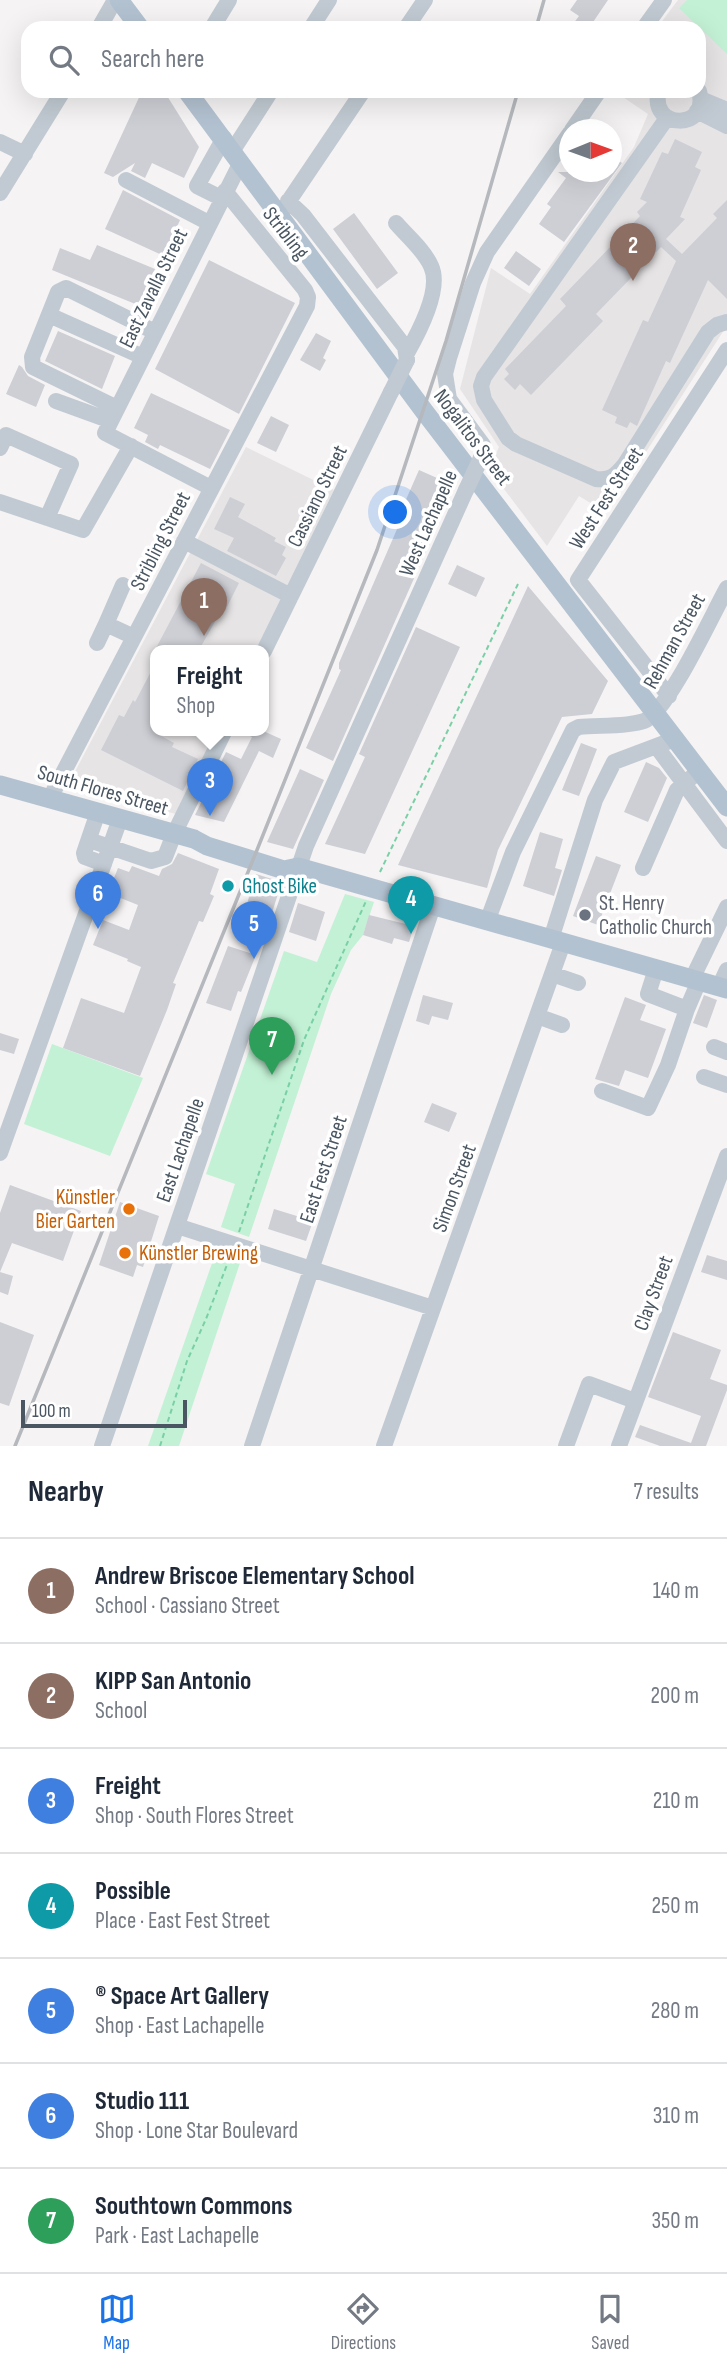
<!DOCTYPE html>
<html lang="en">
<head>
<meta charset="utf-8">
<style>
  body { margin:0; font-family:"Sofia Sans Condensed",sans-serif; background:#f2f2f3; color:#1f2937 }
  .compass { position:absolute; left:559px; top:119px; width:63px; height:63px; border-radius:50%; background:#fff; box-shadow:0 7px 28px #0002; rotate:89deg }
  .scale { position:absolute; left:21px; bottom:18px; width:166px; box-sizing:border-box; padding-left:7px; border:4px solid #4a5661; border-top:0; font-size:19px; line-height:24px; white-space:nowrap; color:#4a5661; -webkit-text-stroke:5px #fff; paint-order:stroke }
  .you { position:absolute; left:396px; top:513px; width:24px; height:24px; margin:-18px; border:5px solid #fff; border-radius:50%; background:#1a73e8; box-shadow:0 0 0 10px #1a73e833 }
  .badge { display:grid; place-items:center; width:46px; height:46px; border-radius:50%; background:#1a73e8; color:#fff; font-size:23px; font-weight:700 }
  .pin { position:absolute; translate:-50% -58px; filter:drop-shadow(0 2px 4px #0008) }
  .pin::after { content:''; position:absolute; top:37px; width:24px; height:21px; background:inherit; clip-path:polygon(0 0,100% 0,50% 100%) }
  .popup { position:absolute; left:150px; top:645px; width:119px; height:91px; box-sizing:border-box; display:grid; place-content:center; border-radius:14px; background:#fff; filter:drop-shadow(0 2px 5px #0005); font-size:23px; white-space:nowrap; color:#747a83 }
  .popup b { font-size:26px; color:#1f2937 }
  .popup::after { content:''; position:absolute; left:50%; top:100%; margin-left:-14px; border:14px solid transparent; border-top-color:#fff }
  .list { margin:0; padding:0; list-style:none }
  h2 { display:flex; justify-content:space-between; align-items:center; height:91px; margin:0; padding:0 28px; font-size:30px }
  h2 small { font-size:23px; font-weight:400; color:#747a83 }
  .list li { display:grid; grid-template-columns:46px 1fr auto; gap:21px; align-items:center; box-sizing:border-box; height:105px; padding:0 28px; border-top:2px solid #e0e1e3 }
  .list b { display:block; font-size:26px; white-space:nowrap }
  .list p { margin:0; font-size:23px; white-space:nowrap; color:#747a83 }
  .list em { font-size:23px; font-style:normal; color:#747a83 }
  .icon { flex:none; width:38px; height:38px; fill:none; stroke:currentColor; stroke-width:2; stroke-linecap:round; stroke-linejoin:round }
  .map { position:relative; flex:none; width:727px; height:1446px; overflow:hidden }
  .search { position:absolute; background:#fff; box-shadow:0 7px 28px #0002; left:21px; right:21px; top:21px; height:77px; display:flex; align-items:center; gap:18px; box-sizing:border-box; padding:0 24px; border-radius:21px; color:#747a83; font-size:26px }
  .sheet { height:826px; background:#fff }
  nav { display:flex; justify-content:space-around; align-items:center; box-sizing:border-box; height:98px; border-top:2px solid #e0e1e3; background:#fff; font-size:19px; color:#747a83 }
  nav a { display:grid; justify-items:center; gap:4px }
  nav .on { color:#1a73e8 }
  .map>svg:first-child { display:block }
  .education { fill:#e6e4e5 }
  .green { fill:#c3f1d5 }
  .building { fill:#cdcfd5 }
  .lines { fill:none; stroke-linecap:round; stroke-linejoin:round }
  .path { stroke:#7ad0a6; stroke-width:2; stroke-dasharray:5 3.5; stroke-linecap:butt }
  .minor { stroke:#c1cad2; stroke-width:16 }
  .major { stroke:#b3c2d1; stroke-width:19 }
  .rail { stroke:#b5b8bd; stroke-width:3.5 }
  .minor-bridge { stroke:#c1cad2; stroke-width:16 }
  .culture-dot { fill:#0f9aa8; stroke:#fff; stroke-width:2.5 }
  .worship-dot { fill:#6b7280; stroke:#fff; stroke-width:2.5 }
  .food-dot { fill:#e8710a; stroke:#fff; stroke-width:2.5 }
  .labels { text-anchor:middle; stroke-width:7; stroke-linejoin:round; paint-order:stroke }
  .street-label { font-size:21px; fill:#4a5661; stroke:#fff }
  .culture-label { font-size:21px; fill:#0d838f; stroke:#fff; text-anchor:start }
  .worship-label { font-size:21px; fill:#5b616d; stroke:#fff; text-anchor:start }
  .food-label { font-size:21px; fill:#c56008; stroke:#fff; text-anchor:end }
</style>
</head>
<body>
<div class="map">
<svg width="727" height="1446" viewBox="0 0 727 1446">
  <rect width="100%" height="100%" fill="#f5f3f3"/>
  <!-- education -->
  <path class="education" d="M678,0H727V331L724,330L607,513L579,496L547,546L489,469L499,447L460,389L491,268L530,294L634,147L648,114L614,91H699V28H657Z
    M246,447L334,490L256,650H156V730H217L176,814L70,787L69,783Z"/>
  <!-- green -->
  <path class="green" d="M687,0H727V54L679,8Z
    M345,894L374,902L363,935L351,950L331,994L249,1237L221,1227L235,1184L206,1174L284,951L317,962Z
    M52,1044L143,1078L110,1156L24,1124Z
    M217,1249L242,1257L179,1446H148Z"/>
  <!-- building -->
  <path class="building" d="M577,0H608L589,28H570L579,16L570,10Z
    M142,91H164L199,147L184,178L152,163L145,178L131,171L135,163L113,177L104,173Z
    M675,139L702,152L695,167L701,170L680,217L685,219L666,239L682,254L717,218L713,214L727,200V299L708,280L670,363L666,361L637,426L630,422L627,428L615,423L617,417L602,410L643,320L648,322L676,261L661,247L596,314L603,321L531,395L520,384L515,390L504,379L509,374L505,369L566,306L560,299L640,216L637,212L647,202L640,199L662,152L668,154Z
    M612,156L622,163L564,242L539,224L551,207L547,204L566,178L558,172H612Z
    M123,190L180,220L164,256L105,229Z
    M354,213L398,273L377,289L333,229Z
    M97,245L155,269L144,297L154,301L150,310L52,270L60,248L90,260Z
    M516,251L541,269L529,286L504,268Z
    M209,260L295,303L239,414L155,369Z
    M58,331L115,356L102,389L45,361Z
    M316,333L331,341L323,358L326,360L320,371L300,360Z
    M19,365L22,367L28,376L45,385L36,407L6,394Z
    M151,393L230,430L210,469L160,445L158,449L145,442L148,435L134,428Z
    M271,416L289,425L276,452L257,443Z
    M419,470L455,486L333,761L306,748L341,670L339,669V663L404,513L401,511Z
    M230,497L245,504L238,517L276,538L274,541L286,547L282,555L286,558L276,576L227,551L234,538L214,529Z
    M201,563L239,583L225,611L222,609L199,650H155Z
    M457,565L485,578L476,597L448,584Z
    M528,586L608,681L592,714L562,717L498,850L487,888L398,865Z
    M416,627L460,647L365,854L325,844L365,757L359,754Z
    M156,662V733L174,743L172,747L198,759L183,791L101,750L119,715L124,717L133,700L135,702Z
    M237,730H261L281,739L273,758L259,751L224,822L195,815L226,752L241,759L252,737Z
    M581,743L597,749L579,796L562,790Z
    M646,762L659,768L667,778L648,822L624,812Z
    M300,769L324,780L293,849L267,842Z
    M540,832L563,839L555,868L562,870L554,896L523,886Z
    M178,853L219,869L210,894L214,896L203,922L199,921L173,983L176,984L167,1010L140,1076L63,1048L81,998L124,1013L141,967L127,961L128,959L93,945L103,920L129,930L138,905L108,893L118,868L129,872L132,866L159,876L162,869L172,864Z
    M596,856L621,865L598,925L573,916Z
    M256,874L275,880L271,892L278,894L268,925L243,917Z
    M298,903L325,912L316,941L289,932Z
    M369,915L414,926L409,942L394,938L392,944L363,935Z
    M228,946L256,955L241,992L238,991L231,1011L206,1003Z
    M423,995L453,1003L448,1020L432,1016L429,1025L416,1021Z
    M704,995L717,1000L707,1028L693,1023Z
    M625,997L646,1005L640,1020L666,1029L648,1078L625,1070L619,1086L595,1079Z
    M0,1033L19,1039L14,1054L0,1050Z
    M432,1103L457,1113L449,1132L424,1122Z
    M10,1185L81,1211L63,1261L12,1243L0,1272V1213Z
    M120,1202L159,1216L143,1267L137,1265L133,1277L99,1265Z
    M274,1209L313,1221L306,1241L268,1229Z
    M707,1255L727,1261V1280L701,1272Z
    M0,1272L13,1276L8,1295L0,1292Z
    M0,1322L34,1335L9,1406L0,1403Z
    M673,1332L721,1350L710,1379L727,1385V1390L706,1446H660L635,1437L640,1425L691,1443L701,1416L648,1397Z"/>
  <g class="lines">
    <!-- path -->
    <path class="path" d="M380,872L518,584
      M239,1232L304,1040L366,901
      M160,1446L187,1361L206,1319L230,1257"/>
    <!-- minor -->
    <path class="minor" d="M99,28L115,0
      M212,28L229,0
      M311,28L329,0
      M406,28L425,0
      M644,28L664,0
      M659,91C648,130 711,131 699,91
      M701,99L727,110
      M697,111L727,126
      M667,118L484,377L481,386L484,400L508,438L516,444L596,479C611,481 616,475 625,464L708,332L717,325L727,322
      M572,130L599,91
      M0,142L25,154
      M233,150L271,91
      M126,180L209,223
      M0,193L63,91
      M221,198L197,186L224,138
      M288,201L303,215L405,347L407,360
      M284,208L363,91
      M396,223C407,236 424,250 431,266C442,289 419,332 407,353
      M49,315L143,357
      M56,401L111,421
      M117,408L33,367L32,357L58,292L66,288L155,332
      M0,448L6,435L71,464L47,518
      M481,458L483,445L449,399L445,374L449,358L473,283L487,252L570,133
      M211,488L105,433L241,162
      M0,502L83,530L131,446
      M184,541L291,596
      M123,585L106,624L134,637
      M97,643L106,624
      M264,651L391,392
      M669,696L578,580L727,350
      M656,746L727,841
      M50,798L307,306L308,297L305,290L225,191
      M98,812L84,853L85,857L104,864
      M89,840L151,861L165,857L174,834L225,730
      M643,868L677,790L692,777
      M487,922L513,852L573,730L579,727C598,725 627,727 644,721C667,713 713,613 727,588
      M551,939L595,800L614,762L675,739
      M656,969L648,994L687,1009L699,981
      M552,974L578,983
      M692,979L727,907
      M719,987L727,970
      M537,1016L562,1025
      M714,1047L727,1052
      M704,1077L727,1085
      M602,1091L648,1108L668,1065L687,1009
      M0,1153L120,819
      M177,1226L433,1308
      M102,1446L306,846L466,490
      M252,1446L433,906
      M384,1446L563,943
      M566,1446L589,1384L635,1401
      M619,1446L727,1156"/>
    <!-- major -->
    <path class="major" d="M119,0L140,28
      M187,91L424,411L727,807
      M0,785L194,839L207,846L284,870L298,867L305,869L727,989"/>
    <!-- rail -->
    <path class="rail" d="M536,28L544,0
      M15,1446L257,850L377,550L446,341L518,91"/>
    <!-- minor-bridge -->
    <path class="minor-bridge" d="M391,392L407,360
      M466,490L481,458"/>
  </g>
  <!-- markers -->
  <circle class="culture-dot" cx="228" cy="886" r="7"/>
  <circle class="worship-dot" cx="585" cy="915" r="7"/>
  <g class="food-dot">
    <circle cx="129" cy="1209" r="7"/>
    <circle cx="125" cy="1253" r="7"/>
  </g>
  <g class="labels">
    <!-- street labels -->
    <g class="street-label">
      <text transform="translate(286 233) rotate(52)" y="7">Stribling</text>
      <text transform="translate(153 288) rotate(-64)" y="7">East Zavalla Street</text>
      <text transform="translate(473 437) rotate(53)" y="7">Nogalitos Street</text>
      <text transform="translate(317 496) rotate(-64)" y="7">Cassiano Street</text>
      <text transform="translate(606 498) rotate(-57)" y="7">West Fest Street</text>
      <text transform="translate(428 523) rotate(-66)" y="7">West Lachapelle</text>
      <text transform="translate(160 541) rotate(-63)" y="7">Stribling Street</text>
      <text transform="translate(674 641) rotate(-61)" y="7">Rehman Street</text>
      <text transform="translate(103 790) rotate(16)" y="7">South Flores Street</text>
      <text transform="translate(180 1150) rotate(-71)" y="7">East Lachapelle</text>
      <text transform="translate(323 1169) rotate(-72)" y="7">East Fest Street</text>
      <text transform="translate(454 1188) rotate(-70)" y="7">Simon Street</text>
      <text transform="translate(653 1293) rotate(-70)" y="7">Clay Street</text>
    </g>
    <!-- culture labels -->
    <g class="culture-label">
      <text x="242" y="893">Ghost Bike</text>
    </g>
    <!-- worship labels -->
    <g class="worship-label">
      <text x="599" y="910">St. Henry<tspan x="599" dy="24">Catholic Church</tspan></text>
    </g>
    <!-- food labels -->
    <g class="food-label">
      <text x="115" y="1204">Künstler<tspan x="115" dy="24">Bier Garten</tspan></text>
      <text x="139" y="1260" text-anchor="start">Künstler Brewing</text>
    </g>
  </g>
</svg>
<svg class="compass" viewBox="-18 -18 36 36"><path d="M0-13l5 13h-10z" fill="#e53935"/><path d="M0 13l5-13h-10z" fill="#747a83"/></svg>
<div class="scale">100 m</div>
<div class="you"></div>
<div class="pin badge" style="left:204px;top:636px;background:#8d6e63">1</div>
<div class="pin badge" style="left:633px;top:281px;background:#8d6e63">2</div>
<div class="pin badge" style="left:210px;top:816px;background:#3f7fe0">3</div>
<div class="popup"><b>Freight</b>Shop</div>
<div class="pin badge" style="left:411px;top:934px;background:#0f9aa8">4</div>
<div class="pin badge" style="left:254px;top:959px;background:#3f7fe0">5</div>
<div class="pin badge" style="left:98px;top:929px;background:#3f7fe0">6</div>
<div class="pin badge" style="left:272px;top:1075px;background:#2e9e5b">7</div>
<div class="search"><svg class="icon" aria-label="search" viewBox="0 0 24 24"><circle cx="10" cy="10" r="6"/><path d="M15 15l6 6"/></svg>Search here</div>
</div>
<section class="sheet">
<h2>Nearby<small>7 results</small></h2>
<ul class="list">
<li><span class="badge" style="background:#8d6e63">1</span><div><b>Andrew Briscoe Elementary School</b><p>School · Cassiano Street</p></div><em>140 m</em></li>
<li><span class="badge" style="background:#8d6e63">2</span><div><b>KIPP San Antonio</b><p>School</p></div><em>200 m</em></li>
<li><span class="badge" style="background:#3f7fe0">3</span><div><b>Freight</b><p>Shop · South Flores Street</p></div><em>210 m</em></li>
<li><span class="badge" style="background:#0f9aa8">4</span><div><b>Possible</b><p>Place · East Fest Street</p></div><em>250 m</em></li>
<li><span class="badge" style="background:#3f7fe0">5</span><div><b>® Space Art Gallery</b><p>Shop · East Lachapelle</p></div><em>280 m</em></li>
<li><span class="badge" style="background:#3f7fe0">6</span><div><b>Studio 111</b><p>Shop · Lone Star Boulevard</p></div><em>310 m</em></li>
<li><span class="badge" style="background:#2e9e5b">7</span><div><b>Southtown Commons</b><p>Park · East Lachapelle</p></div><em>350 m</em></li>
</ul>
</section>
<nav>
<a class="on"><svg class="icon" aria-label="map" viewBox="0 0 24 24"><path d="M3 6l6-2 6 2 6-2v14l-6 2-6-2-6 2zM9 4v14M15 6v14"/></svg>Map</a>
<a><svg class="icon" aria-label="directions" viewBox="0 0 24 24"><path d="M12 3l9 9-9 9-9-9zM9 14v-3h6M13 9l2 2-2 2"/></svg>Directions</a>
<a><svg class="icon" aria-label="saved" viewBox="0 0 24 24"><path d="M7 4h10v16l-5-4-5 4z"/></svg>Saved</a>
</nav>
</body>
</html>
